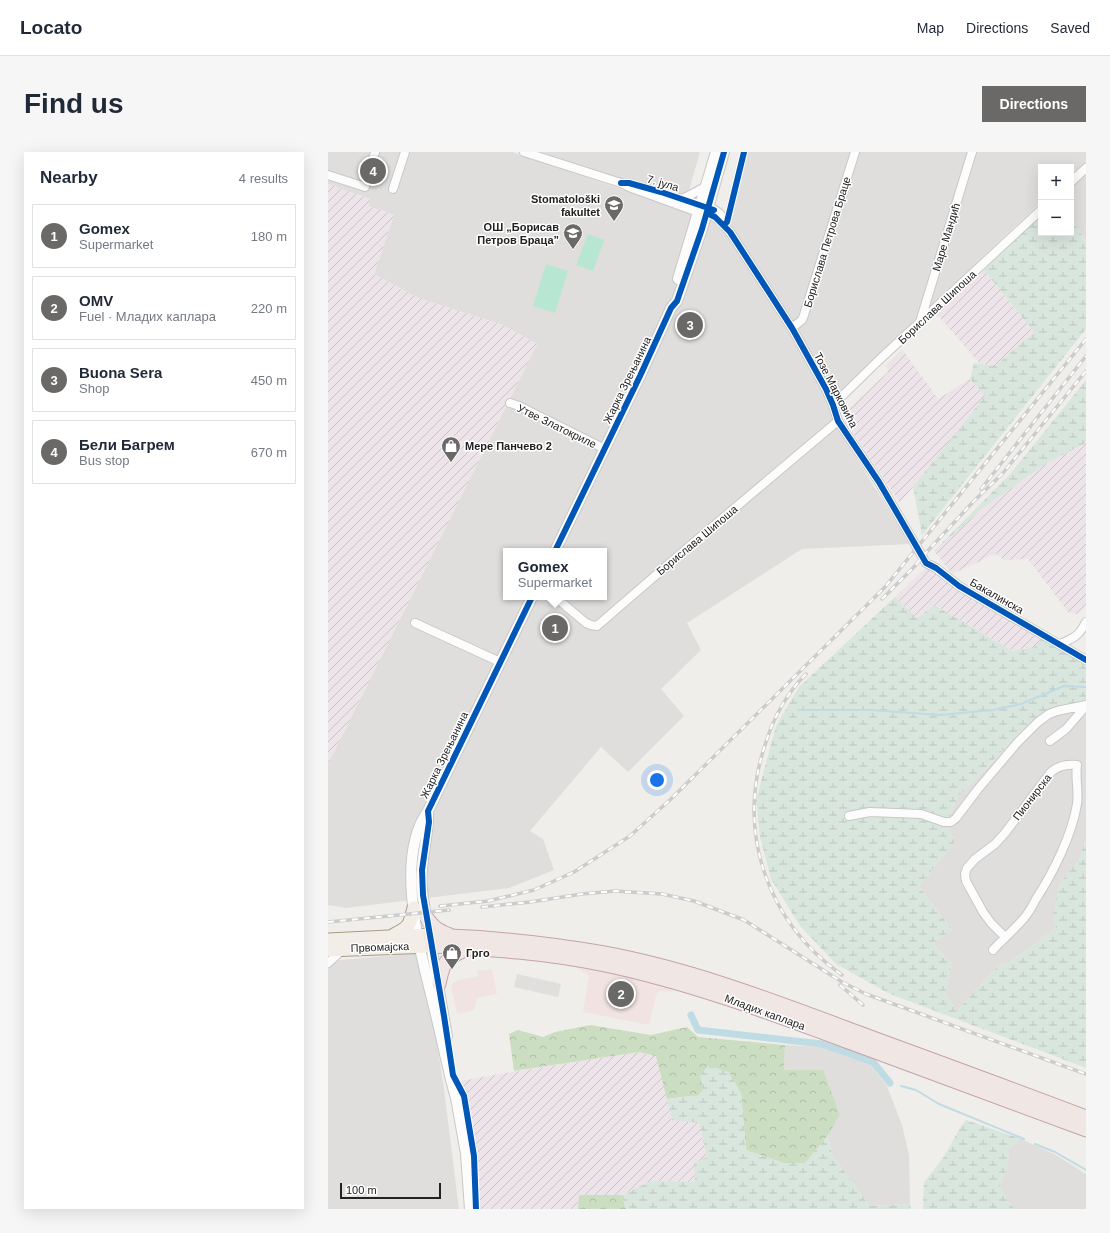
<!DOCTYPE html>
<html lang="en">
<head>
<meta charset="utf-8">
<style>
  body { margin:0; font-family:Arial,sans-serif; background:#f6f6f7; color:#1f2937 }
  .controls { position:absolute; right:12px; top:12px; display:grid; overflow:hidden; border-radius:0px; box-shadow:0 4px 16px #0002 }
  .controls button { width:36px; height:36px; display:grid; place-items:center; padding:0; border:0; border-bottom:1px solid #e0e1e3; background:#fff; color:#1f2937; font:20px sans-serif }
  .scale { position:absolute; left:12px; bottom:10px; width:101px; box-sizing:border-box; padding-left:4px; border:2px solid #222; border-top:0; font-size:11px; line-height:14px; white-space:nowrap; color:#222; -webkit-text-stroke:3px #fff; paint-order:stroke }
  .you { position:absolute; left:329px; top:628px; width:14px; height:14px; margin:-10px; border:3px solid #fff; border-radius:50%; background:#1a73e8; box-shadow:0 0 0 6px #1a73e833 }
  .badge { display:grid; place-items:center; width:26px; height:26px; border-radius:50%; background:#6a6968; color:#fff; font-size:13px; font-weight:700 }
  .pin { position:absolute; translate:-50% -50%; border:2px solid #fff; box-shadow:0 1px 4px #0006 }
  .popup { position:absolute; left:175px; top:396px; width:104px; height:52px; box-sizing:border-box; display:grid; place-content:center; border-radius:0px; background:#fff; filter:drop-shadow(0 1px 3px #0005); font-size:13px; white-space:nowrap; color:#747a83 }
  .popup b { font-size:15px; color:#1f2937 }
  .popup::after { content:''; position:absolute; left:50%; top:100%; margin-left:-8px; border:8px solid transparent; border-top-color:#fff }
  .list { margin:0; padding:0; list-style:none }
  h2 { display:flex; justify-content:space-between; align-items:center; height:52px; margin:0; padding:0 16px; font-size:17px }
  h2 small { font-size:13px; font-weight:400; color:#747a83 }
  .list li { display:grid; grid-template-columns:26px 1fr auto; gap:12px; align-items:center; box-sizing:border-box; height:64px; margin:0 8px 8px; padding:0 8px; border:1px solid #e0e1e3; border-radius:0px }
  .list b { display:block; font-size:15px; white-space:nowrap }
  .list p { margin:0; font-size:13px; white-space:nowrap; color:#747a83 }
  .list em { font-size:13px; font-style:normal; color:#747a83 }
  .map { position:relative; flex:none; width:758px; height:1057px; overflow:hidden; border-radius:0px }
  header { display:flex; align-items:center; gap:24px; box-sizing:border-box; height:56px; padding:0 20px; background:#fff; border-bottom:1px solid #e0e1e3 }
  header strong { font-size:19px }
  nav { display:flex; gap:22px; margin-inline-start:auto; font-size:14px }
  .intro { display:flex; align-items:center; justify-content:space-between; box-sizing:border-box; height:96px; padding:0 24px }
  h1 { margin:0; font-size:28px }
  .button { padding:10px 18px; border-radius:0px; background:#6a6968; color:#fff; font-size:14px; font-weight:700 }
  main { display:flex; gap:24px; padding:0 24px }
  aside { flex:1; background:#fff; border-radius:0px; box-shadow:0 4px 16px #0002 }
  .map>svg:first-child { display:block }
  .residential { fill:#dfdedc; fill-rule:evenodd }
  .commercial { fill:#f1e3e1 }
  .industrial { fill:url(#industrial-furrows) }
  .forest { fill:url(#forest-crowns) }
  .wetland { fill:url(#wetland-marsh) }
  .pitch { fill:#b7e6d2 }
  .parking { fill:#e0dfde }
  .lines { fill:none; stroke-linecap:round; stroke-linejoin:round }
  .stream { stroke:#bfdbe3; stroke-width:2 }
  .canal { stroke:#bfdbe3; stroke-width:7 }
  .minor-casing { stroke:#c9c8c7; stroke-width:10 }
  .tertiary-casing { stroke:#c9c8c7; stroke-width:12 }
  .primary-casing { stroke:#a79c86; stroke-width:15 }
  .trunk-casing { stroke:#c5a2ac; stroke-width:15 }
  .minor { stroke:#fdfcfc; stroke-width:8 }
  .tertiary { stroke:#fdfcfc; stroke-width:10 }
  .primary { stroke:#f3ede7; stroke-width:13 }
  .trunk { stroke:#f0e6e4; stroke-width:13 }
  .rail-casing { stroke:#ccc; stroke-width:3.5 }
  .rail { stroke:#fff; stroke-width:2; stroke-dasharray:6; stroke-linecap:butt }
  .cycleway-casing { stroke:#fff; stroke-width:8 }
  .cycleway { stroke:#0057b8; stroke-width:6 }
  .labels { text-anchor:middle; stroke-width:3; stroke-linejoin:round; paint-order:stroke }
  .street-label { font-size:11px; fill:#222; stroke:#fff }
  .poi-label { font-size:11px; font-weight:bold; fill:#222; stroke:#fff; text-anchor:end }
</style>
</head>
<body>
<header>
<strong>Locato</strong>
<nav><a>Map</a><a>Directions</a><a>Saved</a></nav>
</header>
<div class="intro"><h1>Find us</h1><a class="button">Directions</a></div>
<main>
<aside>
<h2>Nearby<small>4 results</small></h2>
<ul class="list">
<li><span class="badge">1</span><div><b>Gomex</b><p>Supermarket</p></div><em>180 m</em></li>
<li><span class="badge">2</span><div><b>OMV</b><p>Fuel · Младих каплара</p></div><em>220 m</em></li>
<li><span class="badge">3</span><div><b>Buona Sera</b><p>Shop</p></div><em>450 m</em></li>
<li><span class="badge">4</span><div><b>Бели Багрем</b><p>Bus stop</p></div><em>670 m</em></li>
</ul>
</aside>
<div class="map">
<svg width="758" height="1057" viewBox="0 0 758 1057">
  <defs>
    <pattern id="industrial-furrows" width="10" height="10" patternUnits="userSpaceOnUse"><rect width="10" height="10" fill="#ede4e9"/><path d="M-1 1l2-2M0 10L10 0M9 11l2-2" fill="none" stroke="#cbc3c8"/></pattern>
    <pattern id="forest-crowns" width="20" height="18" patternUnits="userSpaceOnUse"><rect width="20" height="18" fill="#cbdec1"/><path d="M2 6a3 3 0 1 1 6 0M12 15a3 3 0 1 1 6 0" fill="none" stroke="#aebea6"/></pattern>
    <pattern id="wetland-marsh" width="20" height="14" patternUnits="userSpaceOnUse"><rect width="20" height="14" fill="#d9e6de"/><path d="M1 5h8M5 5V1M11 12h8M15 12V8" fill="none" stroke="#bac5be"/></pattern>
  </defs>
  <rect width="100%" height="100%" fill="#f0eeeb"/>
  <!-- residential -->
  <path class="residential" d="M0,0H184L395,72L416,0H758V89L743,64V15H713V50L501,250L504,267L582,392L474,397L359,471L373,498L333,537L356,564L300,620L273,595L202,679L215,687L226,718L181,736L18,756L0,753V612L209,192L175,173L90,146L46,122L66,63L40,54L42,47L0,32ZM178,399H276V445H178Z
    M212,0H372L358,49Z
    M758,556V686L751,708L731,732L726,763L728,776L682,810L670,814L629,859L617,842L622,817L625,813L605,791L624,778L591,734L627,690L618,674L629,646L713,560Z
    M95,801L116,937L131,1057H0V809Z
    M457,893L494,895L542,912L559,934L574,973L581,1003L582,1052L542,1054L504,1003L500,983L512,963L456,918Z
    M691,986L728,1003L758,1022V1057H687L680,1050L672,1033L677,1022L682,997Z"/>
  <!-- commercial -->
  <path class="commercial" d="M246,814L280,819L329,830L347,840L331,839L328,844L321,873L255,860L261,824Z
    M164,817L169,842L149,846L146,858L129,862L123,835L125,831L130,828L150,824L149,819Z"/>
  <!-- industrial -->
  <path class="industrial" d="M0,32L42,47L40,54L66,63L46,122L90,146L175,173L209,192L0,612Z
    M656,118L706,180L667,214L652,212L608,161Z
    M574,197L610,247L645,225L658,244L572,351L515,266L517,260L560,220L558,214Z
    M758,291V453L749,462L740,460L700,407L676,408L668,402L624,422L606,399L655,356L719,311Z
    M600,414L615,427L714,485L707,495L685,499L606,453L589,466L567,445Z
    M311,900L329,904L344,968L371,970L379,1006L367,1030L323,1029L294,1043H251L250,1057H152L151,1016L132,929L171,922Z"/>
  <!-- forest -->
  <path class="forest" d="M262,873L323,883L359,875L370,885L457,893L456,918H495L512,963L500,983L478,1011H455L418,998L413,941L375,938L371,943L339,947L328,904L311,900L186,919L181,882L190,878L215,885L227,880Z
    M251,1043H294L298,1057H250Z"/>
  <!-- wetland -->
  <path class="wetland" d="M713,63V81H743V64L758,89V177L594,383L585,335L657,244L642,227L646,211L667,214L706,180L656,118Z
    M758,228V291L719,311L655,356L606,399L683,321Z
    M567,445L589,466L606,453L685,499L707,495L714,485L758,514V551L715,560L678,595L629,646L618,674L627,690L591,734L624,778L605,791L625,813L622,817L617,842L629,859L670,814L682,810L728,776L725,763L731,732L751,708L758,686V916L562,842L508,812L472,774L443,727L432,685L428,648L448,574L471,535Z
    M380,914L401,920L413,941L418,998L455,1011H477L500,983L504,1003L542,1054L582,1052L583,1057H298L294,1043L323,1029L367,1030L366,1011L379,1005L371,971L344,968L339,947L371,943L375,938L372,923Z
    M638,968L691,986L682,997L677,1023L672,1033L680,1050L687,1057H595L596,1030L615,1006L632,976Z"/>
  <!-- pitch -->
  <path class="pitch" d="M260,82L276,88L265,119L248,113Z
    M218,112L240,119L227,161L205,154Z"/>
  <!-- parking -->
  <path class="parking" d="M189,822L233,832L230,845L186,835Z"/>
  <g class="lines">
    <!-- stream -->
    <path class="stream" d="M470,558H542L612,563L665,558L693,552L736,534L758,535
      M573,934L588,938L611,952L696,987
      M707,992L727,1000L758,1018"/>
    <!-- canal -->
    <path class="canal" d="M363,863L370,878L494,892L545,910L562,931"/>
    <defs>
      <path id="minor" d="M196,0L293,31L301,35L370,60L384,63L392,69L402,80L464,176L498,237L505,253L510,269L551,330L598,411L608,416L631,434L758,508
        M0,23L37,35L47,0
        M743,30L758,16
        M317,36L381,55C389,59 396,62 396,73
        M65,37L77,0
        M354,47L364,42L377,35
        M592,170L644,0
        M464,176L474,168L476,163L527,0
        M182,251L191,254L277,297
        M505,253L551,208L713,58
        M227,445L258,471L263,473L269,474L357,398L510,269
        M87,471L172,510
        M732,492C746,486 751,484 758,470
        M722,589L738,577L758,554
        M521,664L542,660L593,662L616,670H623L628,666L650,637L689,591L710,570L721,562L729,559L758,553
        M665,798C675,787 687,777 697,765C701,760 705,753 708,747C725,721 744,683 749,652C751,639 747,626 749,613C739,612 731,613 723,620L677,681L667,692L647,707L639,716L637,722L638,729L655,760L663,771L677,785
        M0,811L14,798"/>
      <path id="tertiary" d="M350,127L388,0
        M227,399L312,224L343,156L349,149L374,77L396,0
        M99,770C96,753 92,735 94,718C95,698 101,679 100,659
        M102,788L119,884
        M127,940L138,1002L142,1057
        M128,946C120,919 115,891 108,863C95,808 64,709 100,659L204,445"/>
      <path id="primary" d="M66,783C83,774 81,774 86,756
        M0,788L101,783
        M0,798L103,794"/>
      <path id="trunk" d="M97,763C104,774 109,778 122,783
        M101,783C158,785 220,791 276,801C363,817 446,849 529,880C605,908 682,936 758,965
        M103,794C161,797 220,801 277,813C362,831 442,861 523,891C601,920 680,949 758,978
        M111,832C116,808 117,806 140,797"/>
    </defs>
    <!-- minor casing -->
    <use href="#minor" class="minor-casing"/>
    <!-- tertiary casing -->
    <use href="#tertiary" class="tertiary-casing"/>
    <!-- primary casing -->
    <use href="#primary" class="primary-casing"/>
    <!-- trunk casing -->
    <use href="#trunk" class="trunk-casing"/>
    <!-- minor -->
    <use href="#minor" class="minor"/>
    <!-- tertiary -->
    <use href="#tertiary" class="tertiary"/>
    <!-- primary -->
    <use href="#primary" class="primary"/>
    <!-- trunk -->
    <use href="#trunk" class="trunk"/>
    <defs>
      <path id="rail" d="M653,337L758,204
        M554,447L587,414L594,405L646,349L675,321L758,219
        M478,522C458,542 445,567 437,593C408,680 439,770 514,823
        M112,754L160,749L206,738L246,720L302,684L344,646L557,435L758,187
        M154,755L202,750L254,742L287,739L334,742L366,749L416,768L514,830L538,842L758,922
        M0,770L121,758
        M512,833L535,853"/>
    </defs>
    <!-- rail casing -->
    <use href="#rail" class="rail-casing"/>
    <!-- rail -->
    <use href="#rail" class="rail"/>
    <defs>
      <path id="cycleway" d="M293,31H301L333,40L386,58
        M379,61L387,65L402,80L464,176L498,237L505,253L510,269L551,330L598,411L608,416L631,434L758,508
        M396,73L399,70L416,0
        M227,399L312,224L343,156L349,149L374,77L396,0
        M148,1057L146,1004L136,944L125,923L116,864L95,743L94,718L101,670L100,659L204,445"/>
    </defs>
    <!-- cycleway casing -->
    <use href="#cycleway" class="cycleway-casing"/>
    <!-- cycleway -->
    <use href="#cycleway" class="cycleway"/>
  </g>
  <!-- icons -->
  <defs>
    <symbol id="university-pin" viewBox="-11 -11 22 30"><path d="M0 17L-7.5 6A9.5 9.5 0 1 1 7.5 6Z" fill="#6a6968" stroke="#fff"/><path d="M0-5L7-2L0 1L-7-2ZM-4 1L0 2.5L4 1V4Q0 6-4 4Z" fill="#fff"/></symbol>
    <symbol id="school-pin" viewBox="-11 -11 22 30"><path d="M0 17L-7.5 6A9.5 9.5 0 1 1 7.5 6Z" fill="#6a6968" stroke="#fff"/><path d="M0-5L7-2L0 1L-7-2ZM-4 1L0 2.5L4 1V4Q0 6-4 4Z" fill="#fff"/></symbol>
    <symbol id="shop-pin" viewBox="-11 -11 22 30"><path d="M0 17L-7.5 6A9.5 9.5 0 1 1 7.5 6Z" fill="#6a6968" stroke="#fff"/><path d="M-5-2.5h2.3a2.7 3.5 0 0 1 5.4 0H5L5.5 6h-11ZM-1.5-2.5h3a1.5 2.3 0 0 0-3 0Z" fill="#fff"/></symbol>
  </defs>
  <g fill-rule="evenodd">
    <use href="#university-pin" x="275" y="42" width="22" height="30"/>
    <use href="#school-pin" x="234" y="70" width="22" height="30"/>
    <use href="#shop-pin" x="112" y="283" width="22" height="30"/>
    <use href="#shop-pin" x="113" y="790" width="22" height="30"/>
  </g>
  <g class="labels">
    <!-- street labels -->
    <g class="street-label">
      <text transform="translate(335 31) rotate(16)" y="4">7. јула</text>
      <text transform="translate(618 85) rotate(-73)" y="4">Маре Мандић</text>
      <text transform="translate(499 90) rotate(-73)" y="4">Борислава Петрова Браце</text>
      <text transform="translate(609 155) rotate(-43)" y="4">Борислава Шипоша</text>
      <text transform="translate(299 228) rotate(-64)" y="4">Жарка Зрењанина</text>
      <text transform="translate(508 238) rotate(63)" y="4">Тозе Марковића</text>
      <text transform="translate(229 274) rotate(26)" y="4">Утве Златокриле</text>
      <text transform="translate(369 388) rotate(-40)" y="4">Борислава Шипоша</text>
      <text transform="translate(669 444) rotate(30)" y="4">Бакалинска</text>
      <text transform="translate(116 603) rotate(-64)" y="4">Жарка Зрењанина</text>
      <text transform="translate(704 645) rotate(-52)" y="4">Пионирска</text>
      <text transform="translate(52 795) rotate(-2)" y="4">Првомајска</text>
      <text transform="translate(437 860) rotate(20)" y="4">Младих каплара</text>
    </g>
    <!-- poi labels -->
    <g class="poi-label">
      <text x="272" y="51">Stomatološki<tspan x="272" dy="13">fakultet</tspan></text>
      <text x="231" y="79">ОШ „Борисав<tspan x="231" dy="13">Петров Браца”</tspan></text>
      <text x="137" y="298" text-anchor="start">Мере Панчево 2</text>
      <text x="138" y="805" text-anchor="start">Грго</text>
    </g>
  </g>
</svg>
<div class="controls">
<button>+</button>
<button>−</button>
</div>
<div class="scale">100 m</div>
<div class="you"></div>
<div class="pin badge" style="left:227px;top:476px">1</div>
<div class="popup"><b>Gomex</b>Supermarket</div>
<div class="pin badge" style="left:293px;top:842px">2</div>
<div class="pin badge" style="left:362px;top:173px">3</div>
<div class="pin badge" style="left:45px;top:19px">4</div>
</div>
</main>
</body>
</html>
